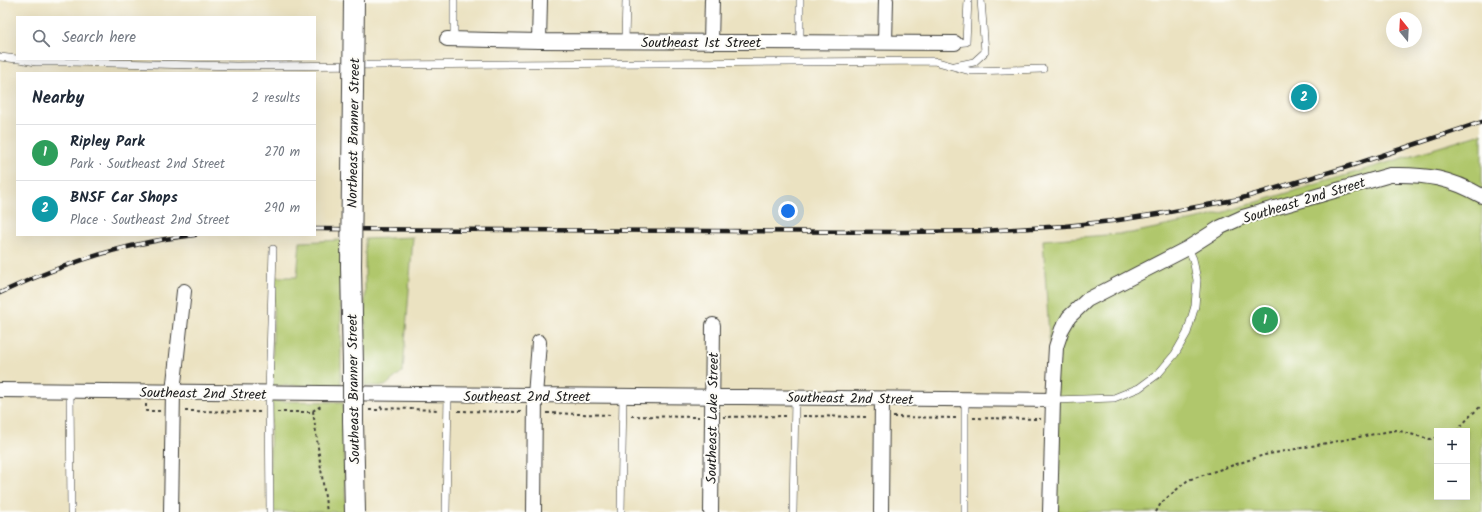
<!DOCTYPE html>
<html lang="en">
<head>
<meta charset="utf-8">
<style>
  body { margin:0; font-family:Kalam,sans-serif; background:#f2f2f3; color:#1f2937 }
  .controls { position:absolute; right:12px; bottom:12px; display:grid; overflow:hidden; border-radius:0px; box-shadow:0 4px 16px #0002 }
  .controls button { width:36px; height:36px; display:grid; place-items:center; padding:0; border:0; border-bottom:1px solid #e0e1e3; background:#fff; color:#1f2937; font:20px sans-serif }
  .compass { position:absolute; left:1386px; top:12px; width:36px; height:36px; border-radius:50%; background:#fff; box-shadow:0 4px 16px #0002; rotate:342deg }
  .you { position:absolute; left:788px; top:211px; width:14px; height:14px; margin:-10px; border:3px solid #fff; border-radius:50%; background:#1a73e8; box-shadow:0 0 0 6px #1a73e833 }
  .badge { display:grid; place-items:center; width:26px; height:26px; border-radius:50%; background:#d1495b; color:#fff; font-size:13px; font-weight:700 }
  .pin { position:absolute; translate:-50% -50%; border:2px solid #fff; box-shadow:0 1px 4px #0006 }
  .list { margin:0; padding:0; list-style:none }
  h2 { display:flex; justify-content:space-between; align-items:center; height:52px; margin:0; padding:0 16px; font-size:17px }
  h2 small { font-size:13px; font-weight:400; color:#747a83 }
  .list li { display:grid; grid-template-columns:26px 1fr auto; gap:12px; align-items:center; box-sizing:border-box; height:56px; padding:0 16px; border-top:1px solid #e0e1e3 }
  .list b { display:block; font-size:15px; white-space:nowrap }
  .list p { margin:0; font-size:13px; white-space:nowrap; color:#747a83 }
  .list em { font-size:13px; font-style:normal; color:#747a83 }
  .icon { flex:none; width:22px; height:22px; fill:none; stroke:currentColor; stroke-width:2; stroke-linecap:round; stroke-linejoin:round }
  .map { position:relative; flex:none; width:1482px; height:512px; overflow:hidden }
  .search { position:absolute; background:#fff; box-shadow:0 4px 16px #0002; left:16px; top:16px; width:300px; height:44px; display:flex; align-items:center; gap:10px; box-sizing:border-box; padding:0 14px; border-radius:0px; color:#747a83; font-size:15px }
  .panel { position:absolute; background:#fff; box-shadow:0 4px 16px #0002; left:16px; top:72px; width:300px; height:164px; border-radius:0px }
  .map>svg:first-child { display:block }
  .green { fill:#b0c76c; stroke:#667244; fill-rule:evenodd }
  .lines { fill:none; stroke-linecap:round; stroke-linejoin:round }
  .lane-casing { stroke:#3b3a35; stroke-width:8 }
  .street-casing { stroke:#3b3a35; stroke-width:16 }
  .secondary-casing { stroke:#3b3a35; stroke-width:22 }
  .path { stroke:#3b3a35; stroke-width:2; stroke-dasharray:3 3; stroke-linecap:butt }
  .lane { stroke:#fff; stroke-width:7 }
  .street { stroke:#fff; stroke-width:14 }
  .secondary { stroke:#fff; stroke-width:20 }
  .rail-casing { stroke:#1c1c1c; stroke-width:4.5 }
  .rail { stroke:#fdfcf7; stroke-width:3; stroke-dasharray:9; stroke-linecap:butt }
  .secondary-bridge-casing { stroke:#3b3a35; stroke-width:22; stroke-linecap:butt }
  .secondary-bridge { stroke:#fff; stroke-width:20 }
  .labels { text-anchor:middle; stroke-width:4; stroke-linejoin:round; paint-order:stroke }
  .street-label { font-size:14px; fill:#1c1c1c; stroke:#fdfcf7 }
</style>
</head>
<body>
<div class="map">
<svg width="1482" height="512" viewBox="0 0 1482 512">
  <rect width="100%" height="100%" fill="#fdfcf7"/>
  <filter id="ink" filterUnits="userSpaceOnUse"><feTurbulence type="fractalNoise" baseFrequency=".025" numOctaves="2"/><feDisplacementMap in="SourceGraphic" scale="8" xChannelSelector="R" yChannelSelector="G"/><feConvolveMatrix kernelMatrix="1 2 1 2 8 2 1 2 1" color-interpolation-filters="sRGB"/></filter>
  <filter id="wash" filterUnits="userSpaceOnUse"><feTurbulence type="fractalNoise" baseFrequency=".012" numOctaves="4" result="noise"/><feDisplacementMap in="SourceGraphic" scale="16" xChannelSelector="R" yChannelSelector="G"/><feGaussianBlur stdDeviation="0.9" result="paint"/><feColorMatrix in="noise" values="0 0 0 0 0 0 0 0 0 0 0 0 0 0 0 0 0 1.4 0 .05"/><feComposite in="paint" operator="in"/></filter>
  <g filter="url(#wash)">
    <rect width="100%" height="100%" fill="#ebe2c1"/>
    <!-- green -->
    <path class="green" d="M1482,134V512H1052L1053,400L1043,240L1132,233L1208,217ZM1437,431H1467V497H1437Z
      M413,237L403,371L385,386H365V239Z
      M341,240V385L272,386L274,277H297L300,242Z
      M271,401L343,402L346,512H269Z"/>
  </g>
  <g filter="url(#ink)">
    <g class="lines">
      <defs>
        <path id="lane" d="M454,40V0
          M625,41L626,0
          M800,42V0
          M955,43L966,42L968,0
          M0,57L17,59
          M19,59L36,62H71L236,66L934,61L970,71L1043,69
          M955,66L974,62L985,52L981,0
          M70,391L71,512
          M1053,400L1114,398L1139,388L1158,374L1175,354L1187,333L1195,306L1197,280L1193,259L1188,248
          M270,512L269,394L273,249
          M446,512L448,395
          M621,512L623,396
          M793,512L795,398
          M965,512V399"/>
        <path id="street" d="M447,39L539,41L955,43
          M539,41L540,0
          M711,42L712,0
          M885,42L886,0
          M0,390L1053,400
          M171,512L173,392L184,291
          M534,512L535,396L539,342
          M711,512L713,325
          M881,512L882,399
          M1050,512L1053,400L1056,347L1062,329L1069,317L1087,300L1188,248L1221,227L1243,217L1390,175C1427,174 1450,178 1482,196"/>
        <path id="secondary" d="M351,266L353,366
          M353,420L355,512"/>
      </defs>
      <!-- lane casing -->
      <use href="#lane" class="lane-casing"/>
      <!-- street casing -->
      <use href="#street" class="street-casing"/>
      <!-- secondary casing -->
      <use href="#secondary" class="secondary-casing"/>
      <!-- path -->
      <path class="path" d="M146,404V411H161
        M380,407L382,408L439,410
        M369,410H378L382,408
        M185,411L261,412
        M313,411L327,512
        M458,411L523,412
        M277,412H311L321,406
        M547,413L613,415
        M631,416L699,417
        M803,416L869,417
        M723,417L785,416
        M893,417L957,418
        M973,418L1041,419
        M1457,431L1470,416L1482,405
        M1156,512L1161,503L1188,480L1264,455L1396,430L1429,439L1437,438"/>
      <!-- lane -->
      <use href="#lane" class="lane"/>
      <!-- street -->
      <use href="#street" class="street"/>
      <!-- secondary -->
      <use href="#secondary" class="secondary"/>
      <defs>
        <path id="rail" d="M315,229L902,232L983,231L1065,226L1112,221L1164,213L1239,199L1347,167L1482,122
          M0,293C62,264 127,242 195,235"/>
      </defs>
      <!-- rail casing -->
      <use href="#rail" class="rail-casing"/>
      <!-- rail -->
      <use href="#rail" class="rail"/>
      <defs>
        <path id="secondary-bridge" d="M351,266L354,0
          M353,366V420"/>
      </defs>
      <!-- secondary-bridge casing -->
      <use href="#secondary-bridge" class="secondary-bridge-casing"/>
      <!-- secondary-bridge -->
      <use href="#secondary-bridge" class="secondary-bridge"/>
    </g>
  </g>
  <g class="labels">
    <!-- street labels -->
    <g class="street-label">
      <text x="701" y="47">Southeast 1st Street</text>
      <text transform="translate(353 133) rotate(-89)" y="5">Northeast Branner Street</text>
      <text transform="translate(1304 200) rotate(-17)" y="5">Southeast 2nd Street</text>
      <text transform="translate(353 389) rotate(-91)" y="5">Southeast Branner Street</text>
      <text transform="translate(203 393) rotate(1)" y="5">Southeast 2nd Street</text>
      <text x="527" y="401">Southeast 2nd Street</text>
      <text transform="translate(850 398) rotate(1)" y="5">Southeast 2nd Street</text>
      <text transform="translate(712 418) rotate(-89)" y="5">Southeast Lake Street</text>
    </g>
  </g>
</svg>
<div class="controls">
<button>+</button>
<button>−</button>
</div>
<svg class="compass" viewBox="-18 -18 36 36"><path d="M0-13l5 13h-10z" fill="#e53935"/><path d="M0 13l5-13h-10z" fill="#747a83"/></svg>
<div class="you"></div>
<div class="pin badge" style="left:1265px;top:320px;background:#2e9e5b">1</div>
<div class="pin badge" style="left:1304px;top:97px;background:#0f9aa8">2</div>
<div class="search"><svg class="icon" aria-label="search" viewBox="0 0 24 24"><circle cx="10" cy="10" r="6"/><path d="M15 15l6 6"/></svg>Search here</div>
<section class="panel">
<h2>Nearby<small>2 results</small></h2>
<ul class="list">
<li><span class="badge" style="background:#2e9e5b">1</span><div><b>Ripley Park</b><p>Park · Southeast 2nd Street</p></div><em>270 m</em></li>
<li><span class="badge" style="background:#0f9aa8">2</span><div><b>BNSF Car Shops</b><p>Place · Southeast 2nd Street</p></div><em>290 m</em></li>
</ul>
</section>
</div>
</body>
</html>
